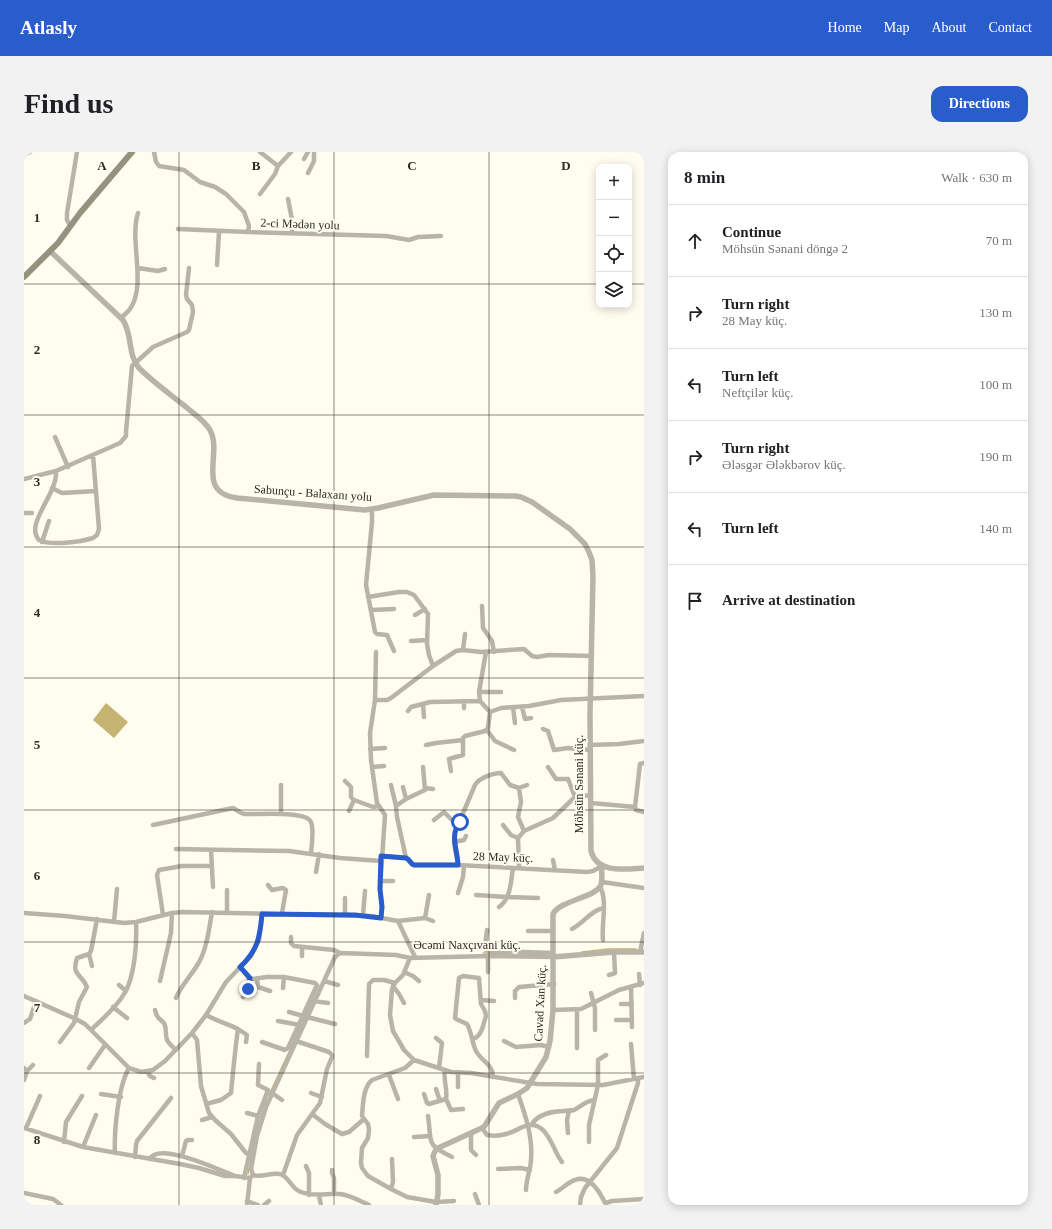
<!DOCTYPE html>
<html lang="en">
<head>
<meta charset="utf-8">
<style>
  body { margin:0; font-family:"Times New Roman",serif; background:#f2f2f2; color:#202124 }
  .controls { position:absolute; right:12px; top:12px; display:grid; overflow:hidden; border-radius:8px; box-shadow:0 2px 10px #0003 }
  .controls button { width:36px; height:36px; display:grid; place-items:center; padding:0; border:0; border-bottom:1px solid #e0e0e0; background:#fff; color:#202124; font:20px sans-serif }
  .stop { position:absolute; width:12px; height:12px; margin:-9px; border:3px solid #295dcb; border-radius:50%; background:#fff }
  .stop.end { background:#295dcb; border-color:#fff; box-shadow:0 1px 4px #0008 }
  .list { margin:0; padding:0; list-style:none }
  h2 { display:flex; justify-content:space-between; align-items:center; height:52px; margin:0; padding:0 16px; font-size:17px }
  h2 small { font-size:13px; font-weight:400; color:#757577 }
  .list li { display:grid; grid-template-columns:26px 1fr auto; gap:12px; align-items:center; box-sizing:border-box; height:72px; padding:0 16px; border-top:1px solid #e0e0e0 }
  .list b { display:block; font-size:15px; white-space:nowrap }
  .list p { margin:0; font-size:13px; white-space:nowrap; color:#757577 }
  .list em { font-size:13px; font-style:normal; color:#757577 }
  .icon { flex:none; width:22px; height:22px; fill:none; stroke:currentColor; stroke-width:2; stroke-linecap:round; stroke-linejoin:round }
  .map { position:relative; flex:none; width:620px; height:1053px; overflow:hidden; border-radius:12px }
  header { display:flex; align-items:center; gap:24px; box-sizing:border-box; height:56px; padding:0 20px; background:#295dcb; color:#fff }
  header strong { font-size:19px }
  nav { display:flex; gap:22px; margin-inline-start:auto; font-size:14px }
  .intro { display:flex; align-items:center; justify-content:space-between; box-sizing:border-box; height:96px; padding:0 24px }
  h1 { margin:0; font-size:28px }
  .button { padding:10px 18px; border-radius:12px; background:#295dcb; color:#fff; font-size:14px; font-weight:700 }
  main { display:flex; gap:24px; padding:0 24px }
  aside { flex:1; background:#fff; border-radius:12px; box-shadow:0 2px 10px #0003 }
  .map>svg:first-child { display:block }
  .water { fill:#c5b372 }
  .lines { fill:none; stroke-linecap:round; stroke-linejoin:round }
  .stream { stroke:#c5b372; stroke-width:1.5 }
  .minor { stroke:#b8b4a8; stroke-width:4.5 }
  .tertiary { stroke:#b8b4a8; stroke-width:5.5 }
  .secondary { stroke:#979280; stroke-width:6 }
  .route { stroke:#295dcb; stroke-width:5 }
  .grid { fill:none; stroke:#2d2a20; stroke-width:1; stroke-opacity:0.55 }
  .labels { text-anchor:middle; stroke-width:4; stroke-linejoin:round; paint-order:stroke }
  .street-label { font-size:12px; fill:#2d2a20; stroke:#fffcf0 }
  .grid-label { font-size:13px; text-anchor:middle; font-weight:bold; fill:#2d2a20; stroke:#fffcf0; stroke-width:4; stroke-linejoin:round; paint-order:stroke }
</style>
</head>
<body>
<header>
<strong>Atlasly</strong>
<nav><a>Home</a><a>Map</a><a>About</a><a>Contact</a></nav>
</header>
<div class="intro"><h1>Find us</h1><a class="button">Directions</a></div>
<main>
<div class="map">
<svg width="620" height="1053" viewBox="0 0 620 1053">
  <rect width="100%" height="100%" fill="#fffcf0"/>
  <!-- water -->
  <path class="water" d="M82,551L104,570L90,586L69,568Z"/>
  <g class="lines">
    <!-- stream -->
    <path class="stream" d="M558,800L584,797H612
      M459,801L485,802
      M279,870L288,849
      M245,943L277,874
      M235,971L238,962
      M224,1022L225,1016"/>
    <!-- minor -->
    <path class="minor" d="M130,0L132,10L135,14L160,18L176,30L191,35L202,42L220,60L225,74L224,80L362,84L385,88L394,85L417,84
      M0,3L6,0
      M280,7L284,0
      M254,14L267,0
      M284,21L290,9V0
      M236,42L251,22L254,14L236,0
      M264,47L268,68V81
      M46,73L43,68V61L53,0
      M154,77L224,80
      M193,113L195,80
      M114,116L134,119L141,117
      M97,166C100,163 104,160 106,157C123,133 105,89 114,61
      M31,285L44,315
      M32,319C34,342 0,372 15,388C27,394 56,390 69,386L73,383L75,377L69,303
      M0,327L32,319L96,291L102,284V280L108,214L129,195L163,180L165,178L169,160L168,153L163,147L162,143L165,116
      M28,336L38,341L72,339
      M348,357V370L342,433L351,480L353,482L363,483L370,499
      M0,361H8
      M18,390L25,369
      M344,445L375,440H383L390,443L404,462L403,492L405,503L409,514
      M458,454L459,476L468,489L470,500
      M347,458L370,457
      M391,463L401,457
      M387,489L403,488
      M439,498L441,482
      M352,500L351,548L346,581L347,608L353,651L361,663L356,737L358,755L357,766
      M455,540H477
      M351,548H363L367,546L409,514L432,499L439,498L457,500L500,497L508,504L513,505L525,503L568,504
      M399,552L400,565
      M489,555L491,571
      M498,555L501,567L507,566
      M440,556V549
      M384,559L387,555L406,550L456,549
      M466,560L477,556L505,554L537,548L620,544
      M519,577L524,579L530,598L544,596L566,598
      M463,578L471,589L490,598
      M402,593L412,591L439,588
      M566,593L595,592L620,589
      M346,597L361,596
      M620,611L616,612L611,655L612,658L620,660
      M348,615L360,614
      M524,615L532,627H544L551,645
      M427,619L425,607L439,603V586L441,584L461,579L464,576L466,560L456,549L455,540L462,500
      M321,629L327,635V645L330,648L349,655L355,654
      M257,633V662
      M367,633L372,654
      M379,635L382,647
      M401,636L409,637
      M495,636L503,633
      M567,651L611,655
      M325,659L330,648
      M410,668L420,660L433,673
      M129,673L209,656C213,658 216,661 220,662C232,663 282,658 287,670C290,678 288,692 287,701
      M479,673L487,683L494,686
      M430,690L440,688L442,684
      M152,697L265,699L316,706L357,709
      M187,698L189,735
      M357,704L382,706L390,713H434L563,720L569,719L578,714
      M382,706L373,665L372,654L382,647L401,638L399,615
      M529,708L531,718
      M434,713L430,690L431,680L451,633C455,626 469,621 477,621L486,633L495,636L497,650L494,665L500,679L529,666L551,645L567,643
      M495,716L494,686L500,679
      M292,720L295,702
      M356,729H369
      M578,730L620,736
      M244,733L248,738L259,736L262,738L258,761
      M576,735C584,748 577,773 579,788
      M203,738V761
      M434,741L439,725L440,714
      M452,743L483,745L514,746
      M321,746V763
      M475,755C487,746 487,729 489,716
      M0,761L41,764L100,771L112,770L148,761L158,760L346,764L374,769L391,805
      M139,763L133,723L135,718L158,714H187
      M339,763L341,739
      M401,766L409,769
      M374,769L401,766L405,743
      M90,770L93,737
      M548,777C560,771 566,759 579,756
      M463,778L461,794L462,798L464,799L529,801
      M504,779H528
      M267,785V791L270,794L310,798L316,801
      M278,796V804
      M616,800L620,781
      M65,802L68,814
      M464,804V820
      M386,806L379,823L371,831L368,837L366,863L369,879L380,898L390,908L427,920L447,921L513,932L579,933L620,925
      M217,815L224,825L228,827L243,825H260L291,831L293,833L264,896L261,898L238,890
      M380,820L389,824L395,829
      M615,822L616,833
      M585,823L591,821L590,800
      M233,826L234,835L246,839
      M136,829L147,781L148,761
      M300,829L314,833
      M95,833L102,839
      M369,834L375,842L380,851
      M607,835L608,875
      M259,836L260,825
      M567,841L571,856V878
      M0,844L52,867L61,872L105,916L117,920L129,918L141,909L168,881L182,863L202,830L227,804L235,788L238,761
      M219,845L224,837L225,826
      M152,846C157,833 167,824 174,812C183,797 185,777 188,760
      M491,846V839L495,835L530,832
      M457,848L470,849
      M290,849L304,851
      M597,852H608
      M89,855L103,866
      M131,858C133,866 135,866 140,871C143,876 141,883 143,888C145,892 149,895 152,898
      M529,858L557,857L595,838L620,831
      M265,860L279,864
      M283,865L311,872
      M592,868H608
      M254,869L276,873
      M0,871L6,867L12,849
      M214,877L223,883L222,890
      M67,878C78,867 92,856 100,842C111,825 113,790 112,770
      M168,881L173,888L177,934L185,961L191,968L207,982L222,1001L225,1003
      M412,886L418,891L415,916
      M449,887C458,884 459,873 462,864L461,859L457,852L455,826L439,824L435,826L431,866L432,867L443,872C448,881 448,891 452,899C458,910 469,912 469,925
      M480,889L492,895L517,893L525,895
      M36,890L50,871L55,850L63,835C58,822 47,824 53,806L65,802L67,799L73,767
      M607,892L610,927
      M553,896V858
      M343,904L345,832L349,828H360L371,831
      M390,908L381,916L348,928C339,935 339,953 338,964L344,972L345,978L344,986L338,996L337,1011L338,1016L344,1024L367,1037L383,1045L412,1050L430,1049
      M0,916L3,919L0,928
      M65,916L81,893
      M3,919L9,913
      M123,919L126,924L130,926
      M365,923L374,947
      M434,935V920
      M412,937L416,949
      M248,941L258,948
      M287,941L298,945
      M77,942L97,945
      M400,942L403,951L405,952L422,947C424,938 419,928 421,919
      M494,942C501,962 509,985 507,1007C507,1017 502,1027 502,1038
      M422,947L427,958L439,957
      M182,952L197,948L207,941C209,920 211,898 214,877C204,872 193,869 182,863
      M223,961L234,964
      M288,962L301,972L318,982L325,980L340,967
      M404,964C408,991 401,992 428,1005
      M178,968L188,965
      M508,972C514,962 529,959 540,959C543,958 546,959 550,958C557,954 562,949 570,948
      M0,976L59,995L156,1012L175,1016L201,1024H211L226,1026
      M2,976L16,944
      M458,976L463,983C469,984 476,984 482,982C495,979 506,966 519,978C528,987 531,1001 538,1010
      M544,981L543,968L545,959
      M447,982V998L452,1003
      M390,985L406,984
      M40,990L42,970L58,944
      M565,990V973L574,933V908L582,903
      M59,995L72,963
      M91,1001C90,979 94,935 105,916
      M158,1004L162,989L164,988H168
      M111,1005L112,993L113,989L147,946
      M125,1007C126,1005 128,1004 130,1003C145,995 193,1017 209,1023
      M282,1014L285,1021V1043
      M474,1017L497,1016L506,1018
      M308,1018V1021L310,1026V1042
      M229,1023L227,1017L233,984L242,955L300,829L311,805L316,801L372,803L386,806L464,804L529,805
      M229,1023C238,1026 247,1020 256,1022C265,1024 267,1037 277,1040C290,1045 303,1041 316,1042C326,1043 336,1049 345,1053
      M259,1023L273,983L296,951L303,917L308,905V903L305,900L272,889
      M220,1026L234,964L244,938L234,933L235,912
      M367,1037L369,1030L368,1007
      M532,1040C538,1037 544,1030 551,1028C566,1022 577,1042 582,1053
      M0,1041L29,1047L37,1053
      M451,1042L455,1053
      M295,1044L297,1053
      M223,1049L234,1053
      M582,1051L588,1049L620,1047
      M223,1053L226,1026L228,1024
      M240,1053L245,1049
      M556,1053L557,1045L561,1036L593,996L614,931V926"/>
    <!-- tertiary -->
    <path class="tertiary" d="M26,99L99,168C109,184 103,201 115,216C129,230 146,242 162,255C170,262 181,269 186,278C199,302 171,340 213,346L341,358L354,356L410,343L491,344L497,345L508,350L546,377L561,392L565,400L568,408L569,424L566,563L567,699C573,722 601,717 620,716
      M529,805L590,800H620
      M412,1053L414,1042V1023L409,1004L412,997L460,975L475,951L494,942L503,936L522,905L526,889L529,858V762C536,748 571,746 577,733C579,727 577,720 578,714"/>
    <!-- secondary -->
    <path class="secondary" d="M0,125L34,91L56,61L108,0"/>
  </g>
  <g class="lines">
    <!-- route -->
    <path class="route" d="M224,837L226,826L216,815C234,798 236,785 238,762L331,763L357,766L358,755L356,737L357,704L382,706C386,707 386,712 390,713H434C434,699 425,683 436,670"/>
  </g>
  <!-- grid -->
  <path class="grid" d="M155,0V1053M310,0V1053M465,0V1053M0,132H575M605,132H620M0,263H620M0,395H620M0,526H620M0,658H620M0,790H620M0,921H620"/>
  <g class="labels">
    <!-- street labels -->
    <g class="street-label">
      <text transform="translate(276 72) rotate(2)" y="4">2-ci Mədən yolu</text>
      <text transform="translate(289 341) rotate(4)" y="4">Sabunçu - Balaxanı yolu</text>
      <text transform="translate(555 632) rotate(-90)" y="4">Möhsün Sənani küç.</text>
      <text transform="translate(479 705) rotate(2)" y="4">28 May küç.</text>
      <text x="443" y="797">Əcəmi Naxçıvani küç.</text>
      <text transform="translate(516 851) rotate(-87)" y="4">Cavad Xan küç.</text>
    </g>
  </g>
  <g class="grid-label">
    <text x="78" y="18">A</text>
    <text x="232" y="18">B</text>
    <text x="388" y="18">C</text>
    <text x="542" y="18">D</text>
    <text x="13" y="70">1</text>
    <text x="13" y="202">2</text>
    <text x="13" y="334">3</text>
    <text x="13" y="465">4</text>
    <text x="13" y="597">5</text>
    <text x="13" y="728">6</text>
    <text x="13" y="860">7</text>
    <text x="13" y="992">8</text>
  </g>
</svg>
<div class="controls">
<button>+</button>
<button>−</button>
<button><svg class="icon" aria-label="locate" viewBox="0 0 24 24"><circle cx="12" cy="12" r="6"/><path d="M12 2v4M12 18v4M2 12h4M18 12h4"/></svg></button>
<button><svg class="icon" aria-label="layers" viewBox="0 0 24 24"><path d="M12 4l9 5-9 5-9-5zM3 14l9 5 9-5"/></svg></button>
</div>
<div class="stop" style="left:436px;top:670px"></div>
<div class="stop end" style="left:224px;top:837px"></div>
</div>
<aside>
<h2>8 min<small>Walk · 630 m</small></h2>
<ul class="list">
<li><svg class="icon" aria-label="ahead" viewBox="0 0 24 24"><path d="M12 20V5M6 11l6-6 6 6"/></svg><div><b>Continue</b><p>Möhsün Sənani döngə 2</p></div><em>70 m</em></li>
<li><svg class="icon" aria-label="right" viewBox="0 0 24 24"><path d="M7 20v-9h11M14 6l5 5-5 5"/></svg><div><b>Turn right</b><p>28 May küç.</p></div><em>130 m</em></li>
<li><svg class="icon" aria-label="left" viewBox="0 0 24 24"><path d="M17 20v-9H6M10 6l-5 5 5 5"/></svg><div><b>Turn left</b><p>Neftçilər küç.</p></div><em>100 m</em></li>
<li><svg class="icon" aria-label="right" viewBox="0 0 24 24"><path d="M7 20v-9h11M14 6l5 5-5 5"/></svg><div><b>Turn right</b><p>Ələsgər Ələkbərov küç.</p></div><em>190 m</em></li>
<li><svg class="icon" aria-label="left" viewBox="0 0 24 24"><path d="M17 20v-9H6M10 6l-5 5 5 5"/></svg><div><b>Turn left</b></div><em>140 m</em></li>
<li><svg class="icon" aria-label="arrive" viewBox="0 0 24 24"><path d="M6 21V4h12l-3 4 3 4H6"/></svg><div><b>Arrive at destination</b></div></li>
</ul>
</aside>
</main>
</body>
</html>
